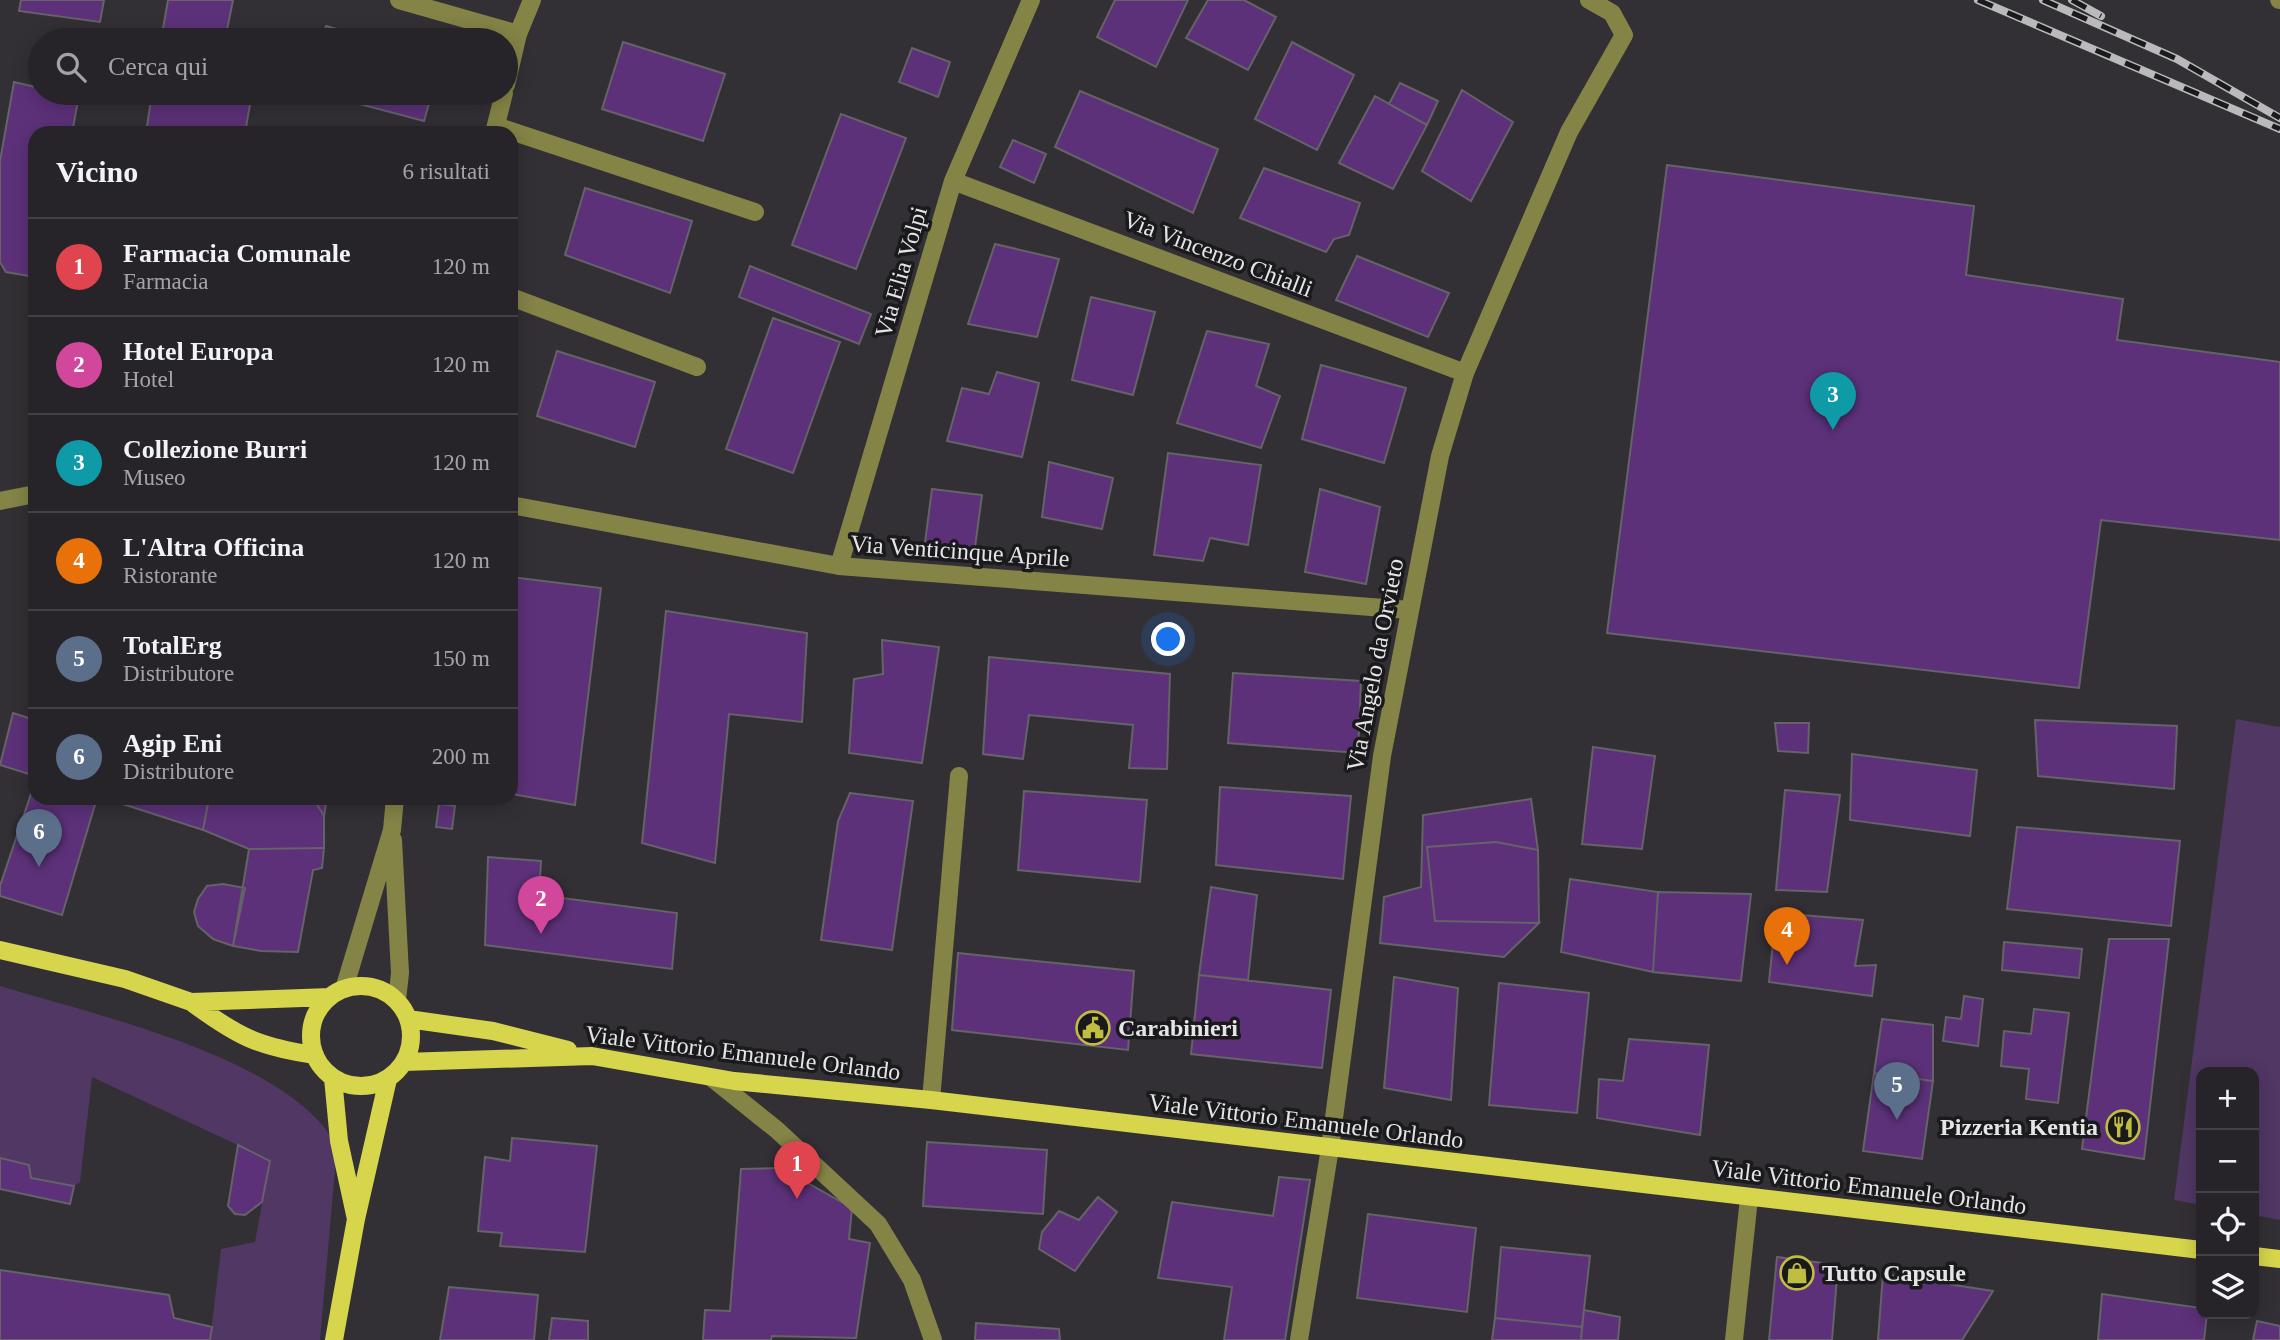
<!DOCTYPE html>
<html lang="it">
<head>
<meta charset="utf-8">
<style>
  body { margin:0; font-family:Georgia,serif; background:#323034; color:#f1f3f6 }
  .controls { position:absolute; right:21px; bottom:21px; display:grid; overflow:hidden; border-radius:14px; box-shadow:0 4px 18px #0003 }
  .controls button { width:63px; height:63px; display:grid; place-items:center; padding:0; border:0; border-bottom:2px solid #424145; background:#262428; color:#f1f3f6; font:35px sans-serif }
  .you { position:absolute; left:1169px; top:640px; width:24px; height:24px; margin:-18px; border:5px solid #fff; border-radius:50%; background:#1a73e8; box-shadow:0 0 0 10px #1a73e833 }
  .badge { display:grid; place-items:center; width:46px; height:46px; border-radius:50%; background:#b45309; color:#fff; font-size:23px; font-weight:700 }
  .pin { position:absolute; translate:-50% -58px; filter:drop-shadow(0 2px 4px #0008) }
  .pin::after { content:''; position:absolute; top:37px; width:24px; height:21px; background:inherit; clip-path:polygon(0 0,100% 0,50% 100%) }
  .list { margin:0; padding:0; list-style:none }
  h2 { display:flex; justify-content:space-between; align-items:center; height:91px; margin:0; padding:0 28px; font-size:30px }
  h2 small { font-size:23px; font-weight:400; color:#a4a4a8 }
  .list li { display:grid; grid-template-columns:46px 1fr auto; gap:21px; align-items:center; box-sizing:border-box; height:98px; padding:0 28px; border-top:2px solid #424145 }
  .list b { display:block; font-size:26px; white-space:nowrap }
  .list p { margin:0; font-size:23px; white-space:nowrap; color:#a4a4a8 }
  .list em { font-size:23px; font-style:normal; color:#a4a4a8 }
  .icon { flex:none; width:38px; height:38px; fill:none; stroke:currentColor; stroke-width:2; stroke-linecap:round; stroke-linejoin:round }
  .map { position:relative; flex:none; width:2280px; height:1340px; overflow:hidden }
  .search { position:absolute; background:#262428; box-shadow:0 4px 18px #0003; left:28px; top:28px; width:490px; height:77px; display:flex; align-items:center; gap:18px; box-sizing:border-box; padding:0 24px; border-radius:38px; color:#a4a4a8; font-size:26px }
  .panel { position:absolute; background:#262428; box-shadow:0 4px 18px #0003; left:28px; top:126px; width:490px; height:679px; border-radius:21px }
  .map>svg:first-child { display:block }
  .green { fill:#503764 }
  .building { fill:#5c3179; stroke:#656268; stroke-width:2 }
  .lines { fill:none; stroke-linecap:round; stroke-linejoin:round }
  .minor { stroke:#848447; stroke-width:18 }
  .major { stroke:#d7d54c; stroke-width:18 }
  .rail-casing { stroke:#bab9bc; stroke-width:8 }
  .rail { stroke:#1a191b; stroke-width:5; stroke-dasharray:16; stroke-linecap:butt }
  .labels { text-anchor:middle; stroke-width:7; stroke-linejoin:round; paint-order:stroke }
  .street-label { font-size:24px; fill:#e5e4e7; stroke:#1a191b }
  .poi-label { font-size:24px; font-weight:bold; fill:#e5e4e7; stroke:#1a191b; text-anchor:start }
</style>
</head>
<body>
<div class="map">
<svg width="2280" height="1340" viewBox="0 0 2280 1340">
  <rect width="100%" height="100%" fill="#333035"/>
  <!-- green -->
  <path class="green" d="M2236,719L2280,727V1220L2254,1215V1072H2201V1205L2174,1200Z
    M0,986C91,1014 293,1058 337,1147L320,1340H210L221,1249L255,1242L270,1160L92,1077L80,1182L74,1186L31,1178L29,1165L0,1158Z"/>
  <!-- building -->
  <path class="building" d="M21,0H104L100,22L19,11Z
    M168,0H233L225,40H161Z
    M1115,0H1188L1156,67L1097,37Z
    M1208,0H1244L1276,17L1248,70L1186,38Z
    M326,26L376,40H322Z
    M623,42L725,74L703,141L602,109Z
    M1292,42L1354,75L1317,150L1255,119Z
    M912,48L950,62L938,97L899,82Z
    M14,82L40,88V93L79,96L72,133H35V277L6,272L0,262V161Z
    M1400,83L1438,101L1427,125L1389,104Z
    M1462,90L1513,122L1471,201L1422,171Z
    M1080,91L1218,149L1193,213L1055,147Z
    M152,93H252L245,133H146Z
    M318,93H432L424,121Z
    M1375,96L1427,125L1393,189L1339,163Z
    M841,114L906,138L856,269L792,245Z
    M1013,140L1046,154L1034,183L1000,167Z
    M1667,165L1974,206L1966,275L2123,299L2117,340L2280,362V540L2101,520L2079,688L1607,633Z
    M1264,168L1360,203L1349,235L1334,239L1326,252L1240,218Z
    M585,188L692,221L670,293L565,255Z
    M995,244L1059,259L1037,337L968,324Z
    M1357,256L1449,293L1428,337L1336,300Z
    M750,266L871,314L859,344L739,297Z
    M1091,297L1155,312L1133,395L1072,380Z
    M773,318L840,342L793,473L726,449Z
    M1207,331L1269,344L1256,386L1280,396L1261,448L1177,423Z
    M557,351L655,382L635,447L537,416Z
    M1321,365L1406,388L1384,463L1302,439Z
    M997,372L1039,383L1022,457L947,441L962,388L989,394Z
    M1168,453L1261,465L1248,545L1210,538L1203,561L1154,555Z
    M1049,462L1113,478L1102,529L1042,517Z
    M932,489L982,495L974,555L924,550Z
    M1320,489L1380,507L1366,584L1305,572Z
    M511,577L601,588L575,805L511,794Z
    M666,611L807,633L802,722L729,714L715,863L642,843Z
    M882,640L939,647L922,763L849,753L854,679L883,674Z
    M989,657L1170,674L1167,769L1129,768L1133,725L1029,715L1023,759L983,754Z
    M1233,673L1361,681L1358,753L1228,743Z
    M13,713L35,720V776L0,765Z
    M2035,720L2177,726L2174,789L2038,776Z
    M1775,723H1809L1808,753L1778,751Z
    M1593,747L1655,756L1642,849L1582,844Z
    M1852,754L1977,770L1970,836L1850,820Z
    M35,782V798H97L62,915L0,896V886Z
    M1220,787L1351,796L1343,879L1216,865Z
    M1785,790L1840,795L1827,892L1776,890Z
    M1024,791L1147,800L1140,882L1018,870Z
    M850,793L913,801L892,950L821,940L838,821Z
    M104,798H209L203,830Z
    M209,798H313L324,816V848L249,849L203,830Z
    M313,798H327L324,816Z
    M1531,799L1538,850L1496,842L1427,847L1435,921L1539,923L1504,957L1380,943L1384,897L1421,887L1423,815Z
    M439,804L455,806L452,829L436,827Z
    M2017,827L2180,841L2171,926L2007,909Z
    M1496,842L1538,850L1539,923L1435,921L1427,847Z
    M324,848L322,868L313,870L298,952L261,951L233,946L249,849Z
    M488,857L541,861L539,895L677,913L672,969L485,945Z
    M1570,879L1658,892L1653,972L1561,952Z
    M223,884L245,888L233,946L213,939L198,926L194,912L198,899L207,886Z
    M1211,887L1257,895L1248,980L1199,975Z
    M1658,892L1751,894L1741,981L1653,972Z
    M1776,913L1863,920L1855,966L1876,965L1872,996L1769,982Z
    M2109,939H2169L2144,1159L2082,1149Z
    M2004,942L2082,949L2079,978L2002,970Z
    M958,953L1134,971L1128,1050L952,1030Z
    M1199,975L1331,990L1322,1068L1191,1054Z
    M1394,977L1458,988L1451,1100L1384,1088Z
    M1499,983L1589,993L1577,1113L1489,1105Z
    M1964,996L1983,999L1978,1046L1943,1041L1946,1017L1961,1019Z
    M2034,1009L2069,1013L2058,1103L2026,1099L2029,1069L2001,1066L2004,1031L2031,1034Z
    M1882,1019L1933,1025V1081L1874,1073Z
    M1629,1039L1709,1045L1700,1135L1597,1118L1599,1079L1623,1081Z
    M1874,1073L1933,1081L1922,1159L1863,1151Z
    M512,1138L597,1146L585,1252L500,1246L502,1233L478,1231L485,1157L510,1161Z
    M927,1142L1047,1150L1043,1214L923,1206Z
    M238,1145L270,1161L262,1202L245,1215L235,1214L228,1206Z
    M0,1158L29,1165L31,1178L74,1186L70,1204L0,1189Z
    M781,1168L852,1208L849,1239L870,1243L856,1338L772,1336L771,1340H703L705,1310L730,1311L741,1169Z
    M1279,1177L1310,1180L1285,1340H1224L1232,1287L1158,1278L1172,1202L1273,1216Z
    M1098,1197L1117,1212L1075,1271L1039,1249L1042,1232L1059,1211L1079,1220Z
    M1368,1214L1476,1228L1467,1312L1357,1298Z
    M1501,1247L1590,1256L1582,1327L1495,1318Z
    M1777,1257L1838,1265L1832,1340H1769Z
    M0,1270L169,1295L174,1318L212,1327L210,1340H0Z
    M1883,1274L1993,1291L1962,1340H1878Z
    M449,1287L538,1295L534,1340H440Z
    M2102,1294L2201,1308V1314H2207L2204,1340H2098Z
    M1584,1310L1620,1317L1618,1340H1581Z
    M552,1318L588,1321V1340H549Z
    M1495,1318L1582,1327L1581,1340H1492Z
    M2257,1321L2280,1326V1340H2253Z
    M976,1323L1059,1329L1060,1340H975Z"/>
  <g class="lines">
    <!-- minor -->
    <path class="minor" d="M399,0L518,34
      M2279,0H2280
      M506,85L518,34L532,0
      M496,126L755,212
      M494,133L504,93
      M953,181L1465,373
      M511,297L697,367
      M0,501L35,494
      M511,505L839,566L1410,610
      M839,566L953,181L1031,0
      M393,840L400,973L397,1000
      M344,989L392,830L395,798
      M712,1078L777,1130L878,1224L912,1280L933,1340
      M931,1100L959,776
      M1299,1340L1330,1148L1382,756L1440,456L1465,373L1569,132L1624,35L1612,13L1589,0
      M1734,1340L1749,1198"/>
    <!-- major -->
    <path class="major" d="M0,950L125,979L191,1002L330,997
      M311 1036a50 50 0 1 1 100 0a50 50 0 1 1-100 0Z
      M191,1002C237,1036 258,1047 315,1055
      M408,1019L493,1031L568,1050
      M404,1062L592,1056L734,1081L931,1100L2201,1250
      M333,1078L339,1141L356,1219
      M2254,1256L2280,1259
      M334,1340L356,1219L388,1079"/>
    <defs>
      <path id="rail" d="M1978,0L2280,129
        M2043,0L2177,59L2280,118
        M2072,0L2101,16"/>
    </defs>
    <!-- rail casing -->
    <use href="#rail" class="rail-casing"/>
    <!-- rail -->
    <use href="#rail" class="rail"/>
  </g>
  <!-- icons -->
  <defs>
    <symbol id="civic-ring" viewBox="-11 -11 22 22"><circle r="9.5" fill="#1a191b" stroke="#c0be41" stroke-width="1.5"/><path d="M-.6-6.5H3V-4.5H.6V-3L4-1V1h2V6H-6V1h2V-1L-.6-3ZM-1.2 2.5V6h2.4V2.5Z" fill="#c0be41"/></symbol>
    <symbol id="restaurant-ring" viewBox="-11 -11 22 22"><circle r="9.5" fill="#1a191b" stroke="#c0be41" stroke-width="1.5"/><path d="M-5-6h1v4h1v-4h1v4h1v-4h1v5L-1.5 .5V6h-2V.5L-5-1ZM5-6V6H3V1.5H1.5Q1.5-4 5-6Z" fill="#c0be41"/></symbol>
    <symbol id="shop-ring" viewBox="-11 -11 22 22"><circle r="9.5" fill="#1a191b" stroke="#c0be41" stroke-width="1.5"/><path d="M-5-2.5h2.3a2.7 3.5 0 0 1 5.4 0H5L5.5 6h-11ZM-1.5-2.5h3a1.5 2.3 0 0 0-3 0Z" fill="#c0be41"/></symbol>
  </defs>
  <g fill-rule="evenodd">
    <use href="#civic-ring" x="1074" y="1009" width="38" height="38"/>
    <use href="#restaurant-ring" x="2104" y="1108" width="38" height="38"/>
    <use href="#shop-ring" x="1778" y="1254" width="38" height="38"/>
  </g>
  <g class="labels">
    <!-- street labels -->
    <g class="street-label">
      <text transform="translate(1218 254) rotate(21)" y="8">Via Vincenzo Chialli</text>
      <text transform="translate(901 272) rotate(-74)" y="8">Via Elia Volpi</text>
      <text transform="translate(960 551) rotate(4)" y="8">Via Venticinque Aprile</text>
      <text transform="translate(1375 665) rotate(-79)" y="8">Via Angelo da Orvieto</text>
      <text transform="translate(743 1053) rotate(7)" y="8">Viale Vittorio Emanuele Orlando</text>
      <text transform="translate(1306 1121) rotate(7)" y="8">Viale Vittorio Emanuele Orlando</text>
      <text transform="translate(1869 1187) rotate(7)" y="8">Viale Vittorio Emanuele Orlando</text>
    </g>
    <!-- poi labels -->
    <g class="poi-label">
      <text x="1118" y="1036">Carabinieri</text>
      <text x="2098" y="1135" text-anchor="end">Pizzeria Kentia</text>
      <text x="1822" y="1281">Tutto Capsule</text>
    </g>
  </g>
</svg>
<div class="controls">
<button>+</button>
<button>−</button>
<button><svg class="icon" aria-label="locate" viewBox="0 0 24 24"><circle cx="12" cy="12" r="6"/><path d="M12 2v4M12 18v4M2 12h4M18 12h4"/></svg></button>
<button><svg class="icon" aria-label="layers" viewBox="0 0 24 24"><path d="M12 4l9 5-9 5-9-5zM3 14l9 5 9-5"/></svg></button>
</div>
<div class="you"></div>
<div class="pin badge" style="left:797px;top:1199px;background:#e0444e">1</div>
<div class="pin badge" style="left:541px;top:934px;background:#d1479c">2</div>
<div class="pin badge" style="left:1833px;top:430px;background:#0f9aa8">3</div>
<div class="pin badge" style="left:1787px;top:965px;background:#e8710a">4</div>
<div class="pin badge" style="left:1897px;top:1120px;background:#5c6f8a">5</div>
<div class="pin badge" style="left:39px;top:867px;background:#5c6f8a">6</div>
<div class="search"><svg class="icon" aria-label="search" viewBox="0 0 24 24"><circle cx="10" cy="10" r="6"/><path d="M15 15l6 6"/></svg>Cerca qui</div>
<section class="panel">
<h2>Vicino<small>6 risultati</small></h2>
<ul class="list">
<li><span class="badge" style="background:#e0444e">1</span><div><b>Farmacia Comunale</b><p>Farmacia</p></div><em>120 m</em></li>
<li><span class="badge" style="background:#d1479c">2</span><div><b>Hotel Europa</b><p>Hotel</p></div><em>120 m</em></li>
<li><span class="badge" style="background:#0f9aa8">3</span><div><b>Collezione Burri</b><p>Museo</p></div><em>120 m</em></li>
<li><span class="badge" style="background:#e8710a">4</span><div><b>L'Altra Officina</b><p>Ristorante</p></div><em>120 m</em></li>
<li><span class="badge" style="background:#5c6f8a">5</span><div><b>TotalErg</b><p>Distributore</p></div><em>150 m</em></li>
<li><span class="badge" style="background:#5c6f8a">6</span><div><b>Agip Eni</b><p>Distributore</p></div><em>200 m</em></li>
</ul>
</section>
</div>
</body>
</html>
